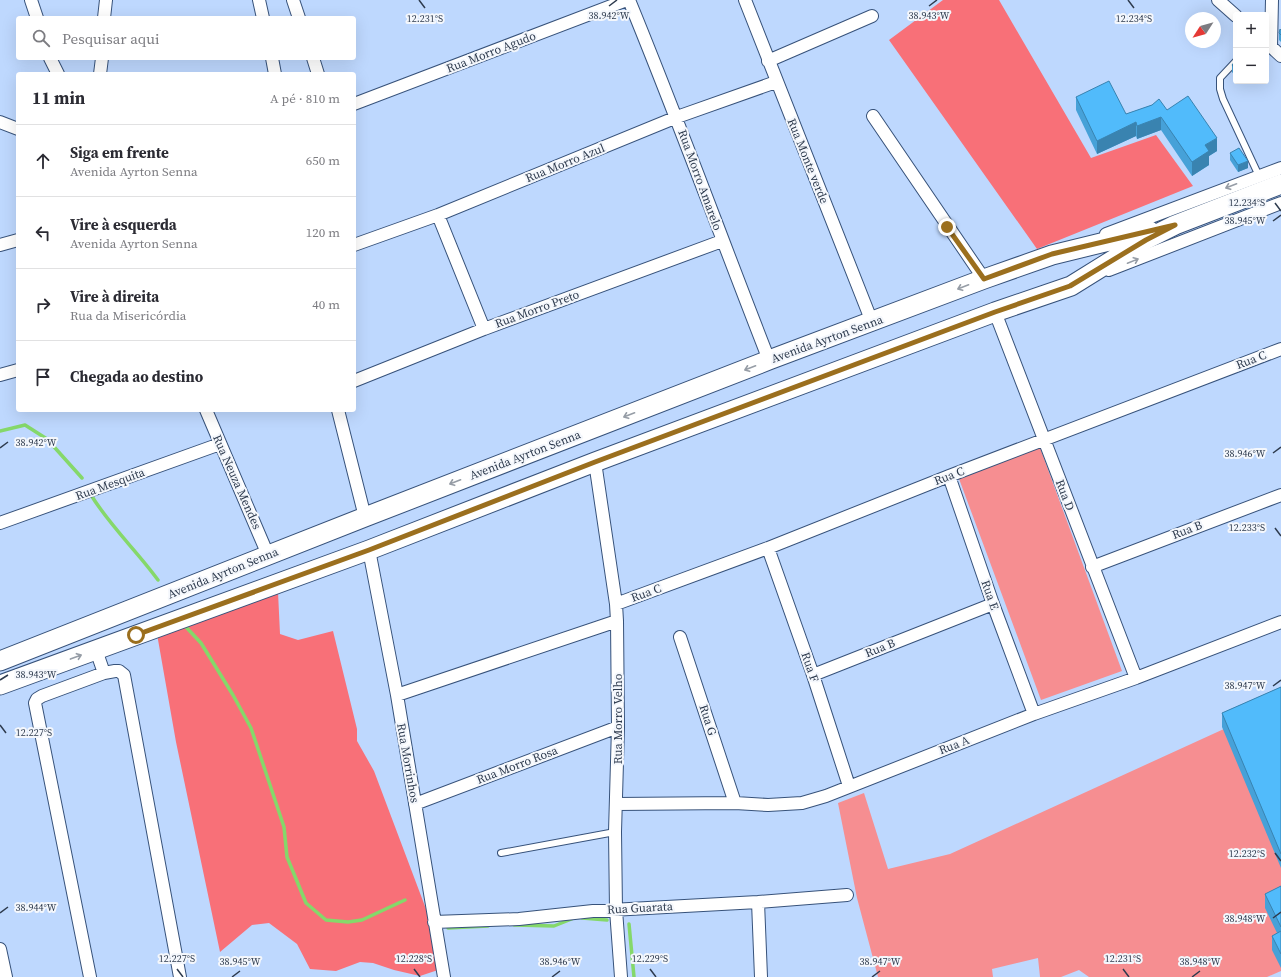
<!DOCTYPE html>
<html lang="pt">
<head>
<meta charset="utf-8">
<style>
  body { margin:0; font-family:"Source Serif 4",serif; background:#f7f7f7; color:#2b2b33 }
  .controls { position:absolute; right:12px; top:12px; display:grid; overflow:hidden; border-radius:4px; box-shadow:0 4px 16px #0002 }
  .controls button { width:36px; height:36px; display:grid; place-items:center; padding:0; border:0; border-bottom:1px solid #e1e1e2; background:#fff; color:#2b2b33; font:20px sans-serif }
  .compass { position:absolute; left:1185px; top:12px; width:36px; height:36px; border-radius:50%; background:#fff; box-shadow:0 4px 16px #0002; rotate:234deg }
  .stop { position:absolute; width:12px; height:12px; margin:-9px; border:3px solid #9b6f1e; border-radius:50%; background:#fff }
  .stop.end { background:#9b6f1e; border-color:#fff; box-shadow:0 1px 4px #0008 }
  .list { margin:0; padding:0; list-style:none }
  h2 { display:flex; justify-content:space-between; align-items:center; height:52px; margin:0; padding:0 16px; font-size:17px }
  h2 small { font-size:13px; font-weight:400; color:#7c7c81 }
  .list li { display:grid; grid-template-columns:26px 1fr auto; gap:12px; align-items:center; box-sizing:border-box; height:72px; padding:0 16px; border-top:1px solid #e1e1e2 }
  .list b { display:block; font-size:15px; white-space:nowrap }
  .list p { margin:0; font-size:13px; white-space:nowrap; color:#7c7c81 }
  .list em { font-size:13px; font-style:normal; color:#7c7c81 }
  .icon { flex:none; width:22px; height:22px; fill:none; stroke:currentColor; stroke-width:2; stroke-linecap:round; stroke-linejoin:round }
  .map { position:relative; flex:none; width:1281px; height:977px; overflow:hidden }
  .search { position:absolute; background:#fff; box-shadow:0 4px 16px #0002; left:16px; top:16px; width:340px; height:44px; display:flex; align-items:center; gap:10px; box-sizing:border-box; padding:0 14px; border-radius:4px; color:#7c7c81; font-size:15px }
  .panel { position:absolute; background:#fff; box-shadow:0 4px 16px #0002; left:16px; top:72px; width:340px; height:340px; border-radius:4px }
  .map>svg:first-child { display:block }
  .green { fill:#f68e91 }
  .forest { fill:#f87078 }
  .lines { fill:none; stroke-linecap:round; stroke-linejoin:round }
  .stream { stroke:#85d86a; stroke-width:3.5 }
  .lane-casing { stroke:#37527a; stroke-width:8 }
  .street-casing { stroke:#37527a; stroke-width:14 }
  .primary-casing { stroke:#37527a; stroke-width:21 }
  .lane { stroke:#fff; stroke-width:6 }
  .street { stroke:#fff; stroke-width:12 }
  .primary { stroke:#fff; stroke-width:19 }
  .wall { fill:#46a1d8 }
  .shaded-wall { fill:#3983b0 }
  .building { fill:#51bbfb; stroke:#3983b0 }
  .oneway { stroke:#969da6 }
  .route { stroke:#9b6f1e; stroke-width:5 }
  .ticks { fill:none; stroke:#2e3b4e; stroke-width:1.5 }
  .labels { text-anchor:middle; stroke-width:4; stroke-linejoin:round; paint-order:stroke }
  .street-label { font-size:12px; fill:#2e3b4e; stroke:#f4f7fc }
  .ticks-label { font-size:10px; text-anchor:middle; fill:#2e3b4e; stroke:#f4f7fc; stroke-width:4; stroke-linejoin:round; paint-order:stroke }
</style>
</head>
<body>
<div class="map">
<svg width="1281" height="977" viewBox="0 0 1281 977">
  <rect width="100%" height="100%" fill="#bed8fe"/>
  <!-- green -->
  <path class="green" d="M1039,445L1122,671L1041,700L958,476Z
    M1281,703V971L1267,977H1089L1079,970L1061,977H1040L1038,958L992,969L993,977H878L857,898L838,803L864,793L888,869L950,854Z"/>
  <!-- forest -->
  <path class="forest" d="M943,0H999L1091,158L1156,135L1193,186L1037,249L889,40Z
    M278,592L280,634L298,640L333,631L357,729V741L374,771L426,909L438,970L420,976L394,970L373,963L360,962L336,971L310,969L297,944L269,923L252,925L220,952L176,742L157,634Z"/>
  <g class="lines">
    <!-- stream -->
    <path class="stream" d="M0,431L25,425L47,439L82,478
      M91,495C110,526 137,551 158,580
      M186,627L201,643L233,695L251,728L284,827L287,857L306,903L326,920L348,922L362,920L405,900
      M582,918L607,920
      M629,924L634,977
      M514,925L554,926L574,918
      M448,928L488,926"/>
    <defs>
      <path id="lane" d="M1236,61L1220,78V89L1223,99L1259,176
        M501,853L615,832"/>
      <path id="street" d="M31,0L37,18
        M259,0L263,18
        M293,0L299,18
        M629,0C678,119 722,240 769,360
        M745,0L872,322
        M1218,0L1236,16
        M104,18L106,0
        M1266,42L1281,56
        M1271,46L1272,0
        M50,58L58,74
        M272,58L275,74
        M313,58L318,74
        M768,61L872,16
        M100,74L102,58
        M354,104L627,0
        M873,116L984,279
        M0,122L18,129
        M438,215L484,329
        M1106,234L1281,168
        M0,245L18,240
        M354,245L438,215L677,117L776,82
        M1109,270L1281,203
        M995,312L1136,678
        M0,375L18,370
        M354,381L484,329L722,241
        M206,410L268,555
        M338,410L365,517
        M595,462L616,604L617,621L618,727L615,832L616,910L621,977
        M949,476L993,604L1034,714
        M0,523L220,444
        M768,548L813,675L849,786
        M369,550L397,695L444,977
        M1092,567L1281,495
        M616,604L768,548L949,476L1281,349
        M680,637L735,803
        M96,650L104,673
        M813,675L993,604
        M397,695L617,621
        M415,804L618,727
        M616,804L735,803L768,805L802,803L826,796L1034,714L1136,678L1281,622
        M758,902L761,977
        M434,922L519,919L593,911L758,902L847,895
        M0,949L6,977
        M90,977L35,703L37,699L42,696L104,673L115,671H119L124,675L180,977"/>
      <path id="primary" d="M0,661L365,517L769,360L984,279L1052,255L1150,231
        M0,685L369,550L595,462L995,312L1071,286L1145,240L1175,225L1281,184"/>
    </defs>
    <!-- lane casing -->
    <use href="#lane" class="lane-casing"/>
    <!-- street casing -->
    <use href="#street" class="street-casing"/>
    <!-- primary casing -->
    <use href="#primary" class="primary-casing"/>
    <!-- lane -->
    <use href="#lane" class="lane"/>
    <!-- street -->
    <use href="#street" class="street"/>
    <!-- primary -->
    <use href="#primary" class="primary"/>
  </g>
  <!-- wall -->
  <path class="wall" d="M1281,30V42L1279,40V33Z
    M1236,60V77L1232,72V65Z
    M1076,97L1126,114L1152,105L1167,110L1217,151L1209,156V165L1192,176L1161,130L1137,139L1136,136L1097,154L1076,110Z
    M1230,153L1248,168L1238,172L1230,160Z
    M1281,687V868L1222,727V713Z
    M1281,886V968L1272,950V936L1277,933L1265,908V894Z"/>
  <!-- shaded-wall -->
  <path class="shaded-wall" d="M1242,81H1246L1242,84Z
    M1161,117V130L1137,139V126Z
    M1136,122V136L1097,154V141Z
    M1217,138V151L1209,156V165L1192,176V162L1205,145Z
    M1248,161V168L1238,172V165Z"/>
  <!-- building -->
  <path class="building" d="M1280,29L1281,30V35L1279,33Z
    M1236,60V70L1232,65Z
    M1109,81L1126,114L1152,105L1159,99L1167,110L1188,96L1217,138L1205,145L1209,151L1192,162L1161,117L1137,126L1136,122L1097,141L1076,97Z
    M1239,148L1248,161L1238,165L1230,153Z
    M1281,687V854L1222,713Z
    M1281,886V927L1265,894Z
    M1281,931V954L1272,936Z"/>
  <!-- one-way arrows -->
  <defs><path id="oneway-shaft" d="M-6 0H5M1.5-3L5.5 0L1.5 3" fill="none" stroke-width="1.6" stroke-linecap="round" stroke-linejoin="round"/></defs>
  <g class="oneway">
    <use href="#oneway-shaft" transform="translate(1231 186) rotate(159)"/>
    <use href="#oneway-shaft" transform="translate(1133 261) rotate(-22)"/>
    <use href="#oneway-shaft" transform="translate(963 287) rotate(159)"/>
    <use href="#oneway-shaft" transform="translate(750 368) rotate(159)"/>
    <use href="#oneway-shaft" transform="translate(629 415) rotate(159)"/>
    <use href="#oneway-shaft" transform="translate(455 482) rotate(159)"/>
    <use href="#oneway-shaft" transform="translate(76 657) rotate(-20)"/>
  </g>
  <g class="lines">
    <!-- route -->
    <path class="route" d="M136,635L369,550L595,462L995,312L1070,286L1146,240L1175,225L1052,254L984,279L947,227"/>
  </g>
  <!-- ticks -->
  <path class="ticks" d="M419,0L425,8M1128,0L1134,8M609,6L617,0M929,6L937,0M1275,203L1281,211M1273,221L1281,215M0,448L8,442M1273,453L1281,447M1275,528L1281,536M0,680L8,675M1273,686L1281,680M0,725L6,733M1275,853L1281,861M0,913L8,907M1273,918L1281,912M177,969L183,977M414,969L420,977M650,969L656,977M1123,969L1129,977M232,977L240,971M552,977L560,971M872,977L880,971M1192,977L1200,971"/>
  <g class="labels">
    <!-- street labels -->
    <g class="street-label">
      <text transform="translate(491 52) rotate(-21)" y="4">Rua Morro Agudo</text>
      <text transform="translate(808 161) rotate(68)" y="4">Rua Monte verde</text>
      <text transform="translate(565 163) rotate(-22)" y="4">Rua Morro Azul</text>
      <text transform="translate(700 180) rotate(70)" y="4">Rua Morro Amarelo</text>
      <text transform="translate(537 309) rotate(-20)" y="4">Rua Morro Preto</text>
      <text transform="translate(827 339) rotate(-20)" y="4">Avenida Ayrton Senna</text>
      <text transform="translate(1251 360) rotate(-21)" y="4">Rua C</text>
      <text transform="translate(525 455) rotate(-21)" y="4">Avenida Ayrton Senna</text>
      <text transform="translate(949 476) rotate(-21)" y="4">Rua C</text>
      <text transform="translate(237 482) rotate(66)" y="4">Rua Neuza Mendes</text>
      <text transform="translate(110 484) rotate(-20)" y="4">Rua Mesquita</text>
      <text transform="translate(1065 495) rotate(69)" y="4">Rua D</text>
      <text transform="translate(1187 530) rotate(-21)" y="4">Rua B</text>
      <text transform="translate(223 573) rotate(-22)" y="4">Avenida Ayrton Senna</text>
      <text transform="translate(646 593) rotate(-20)" y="4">Rua C</text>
      <text transform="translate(990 595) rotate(71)" y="4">Rua E</text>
      <text transform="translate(880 648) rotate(-22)" y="4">Rua B</text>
      <text transform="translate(810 667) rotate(71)" y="4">Rua F</text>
      <text transform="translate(618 719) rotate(-90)" y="4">Rua Morro Velho</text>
      <text transform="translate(708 720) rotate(72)" y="4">Rua G</text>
      <text transform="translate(954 745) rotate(-21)" y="4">Rua A</text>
      <text transform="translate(408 763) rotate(80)" y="4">Rua Morrinhos</text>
      <text transform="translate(517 765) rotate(-21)" y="4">Rua Morro Rosa</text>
      <text transform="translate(640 908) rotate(-3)" y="4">Rua Guarata</text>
    </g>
  </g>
  <g class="ticks-label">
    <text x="609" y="19">38.942°W</text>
    <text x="929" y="19">38.943°W</text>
    <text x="425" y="22">12.231°S</text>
    <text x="1134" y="22">12.234°S</text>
    <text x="1247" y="206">12.234°S</text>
    <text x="1245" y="224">38.945°W</text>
    <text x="36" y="446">38.942°W</text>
    <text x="1245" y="457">38.946°W</text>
    <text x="1247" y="531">12.233°S</text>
    <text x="36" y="678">38.943°W</text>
    <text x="1245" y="689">38.947°W</text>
    <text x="34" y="736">12.227°S</text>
    <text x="1247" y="857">12.232°S</text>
    <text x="36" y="911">38.944°W</text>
    <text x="1245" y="922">38.948°W</text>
    <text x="177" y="962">12.227°S</text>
    <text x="414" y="962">12.228°S</text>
    <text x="650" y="962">12.229°S</text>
    <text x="1123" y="962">12.231°S</text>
    <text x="240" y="965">38.945°W</text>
    <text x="560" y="965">38.946°W</text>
    <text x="880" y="965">38.947°W</text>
    <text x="1200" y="965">38.948°W</text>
  </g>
</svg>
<div class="controls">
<button>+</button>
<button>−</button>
</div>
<svg class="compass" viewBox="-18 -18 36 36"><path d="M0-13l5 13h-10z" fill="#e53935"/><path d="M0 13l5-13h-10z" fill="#7c7c81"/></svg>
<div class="stop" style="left:136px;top:635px"></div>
<div class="stop end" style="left:947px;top:227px"></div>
<div class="search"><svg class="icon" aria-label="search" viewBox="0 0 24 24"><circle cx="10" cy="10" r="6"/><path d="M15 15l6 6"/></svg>Pesquisar aqui</div>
<section class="panel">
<h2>11 min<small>A pé · 810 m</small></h2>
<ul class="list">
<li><svg class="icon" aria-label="ahead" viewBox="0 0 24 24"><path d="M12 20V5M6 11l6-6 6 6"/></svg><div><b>Siga em frente</b><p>Avenida Ayrton Senna</p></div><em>650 m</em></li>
<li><svg class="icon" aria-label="left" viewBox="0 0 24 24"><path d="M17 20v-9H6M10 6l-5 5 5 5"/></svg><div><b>Vire à esquerda</b><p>Avenida Ayrton Senna</p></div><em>120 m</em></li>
<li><svg class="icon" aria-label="right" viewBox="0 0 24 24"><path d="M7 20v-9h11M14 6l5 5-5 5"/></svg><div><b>Vire à direita</b><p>Rua da Misericórdia</p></div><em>40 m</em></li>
<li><svg class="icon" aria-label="arrive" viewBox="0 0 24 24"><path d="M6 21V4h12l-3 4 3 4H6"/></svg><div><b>Chegada ao destino</b></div></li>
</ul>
</section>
</div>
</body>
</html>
